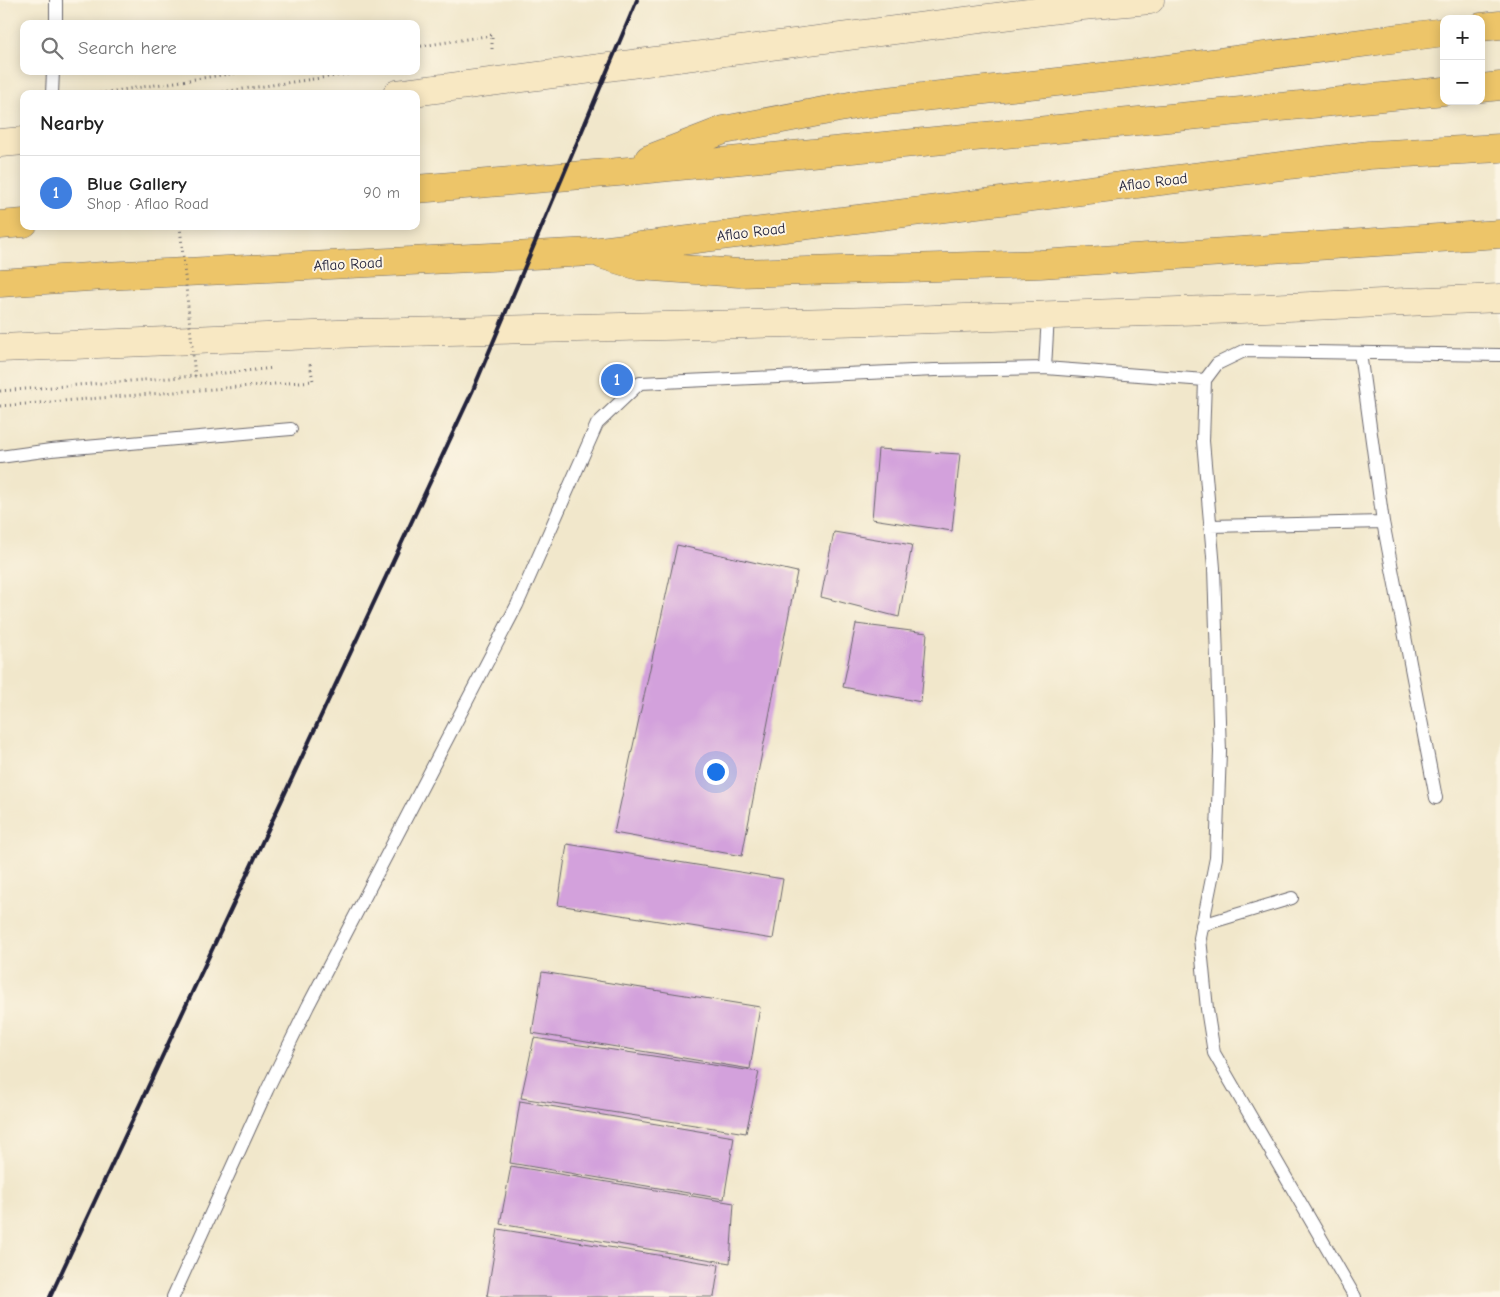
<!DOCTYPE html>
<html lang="en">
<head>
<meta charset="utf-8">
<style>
  body { margin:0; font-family:"Comic Neue",sans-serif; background:#f2f2f2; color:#222 }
  .controls { position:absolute; right:15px; top:15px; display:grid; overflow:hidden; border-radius:10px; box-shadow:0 2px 12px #0003 }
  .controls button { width:45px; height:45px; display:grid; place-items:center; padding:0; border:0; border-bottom:1px solid #e0e0e0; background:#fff; color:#222; font:25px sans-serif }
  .you { position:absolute; left:715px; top:771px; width:18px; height:18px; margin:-12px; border:4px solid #fff; border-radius:50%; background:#1a73e8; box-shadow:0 0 0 8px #1a73e833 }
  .badge { display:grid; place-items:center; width:32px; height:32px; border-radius:50%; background:#d1495b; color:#fff; font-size:16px; font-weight:700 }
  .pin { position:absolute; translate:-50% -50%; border:2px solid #fff; box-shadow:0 1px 5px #0006 }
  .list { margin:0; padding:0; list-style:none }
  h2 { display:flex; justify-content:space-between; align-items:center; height:65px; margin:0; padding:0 20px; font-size:21px }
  h2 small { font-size:16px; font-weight:400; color:#767676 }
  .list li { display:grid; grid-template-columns:32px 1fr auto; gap:15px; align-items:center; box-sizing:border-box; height:75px; padding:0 20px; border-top:1px solid #e0e0e0 }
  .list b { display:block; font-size:19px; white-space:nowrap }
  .list p { margin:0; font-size:16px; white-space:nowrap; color:#767676 }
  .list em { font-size:16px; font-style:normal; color:#767676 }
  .icon { flex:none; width:28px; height:28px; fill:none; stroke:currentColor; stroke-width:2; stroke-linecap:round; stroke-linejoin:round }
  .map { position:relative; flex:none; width:1500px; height:1297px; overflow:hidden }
  .search { position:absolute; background:#fff; box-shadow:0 2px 12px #0003; left:20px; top:20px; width:400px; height:55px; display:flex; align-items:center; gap:12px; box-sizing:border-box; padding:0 18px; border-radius:10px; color:#767676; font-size:19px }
  .panel { position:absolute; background:#fff; box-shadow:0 2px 12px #0003; left:20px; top:90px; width:400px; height:140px; border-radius:10px }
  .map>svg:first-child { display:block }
  .building { fill:#d3a1dc }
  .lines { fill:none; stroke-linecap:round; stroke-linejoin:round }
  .lane-casing { stroke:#6a676d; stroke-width:14 }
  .secondary-casing { stroke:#6a676d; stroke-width:29 }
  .highway-casing { stroke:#6a676d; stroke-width:29 }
  .path { stroke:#6a676d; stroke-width:3; stroke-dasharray:1 4; stroke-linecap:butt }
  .lane { stroke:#fff; stroke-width:12 }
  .secondary { stroke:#f8e8c3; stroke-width:28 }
  .highway { stroke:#edc569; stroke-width:28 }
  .rail { stroke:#22223b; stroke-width:4 }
  .path-bridge { stroke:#6a676d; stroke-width:3; stroke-dasharray:1 4; stroke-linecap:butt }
  .labels { text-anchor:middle; stroke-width:4; stroke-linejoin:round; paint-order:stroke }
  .street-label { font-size:15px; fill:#22223b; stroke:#fcf5e5 }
</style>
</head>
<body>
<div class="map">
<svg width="1500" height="1297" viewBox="0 0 1500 1297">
  <rect width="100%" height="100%" fill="#fcf5e5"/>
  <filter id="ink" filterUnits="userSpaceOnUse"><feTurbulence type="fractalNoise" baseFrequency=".02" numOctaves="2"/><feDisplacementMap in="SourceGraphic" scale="10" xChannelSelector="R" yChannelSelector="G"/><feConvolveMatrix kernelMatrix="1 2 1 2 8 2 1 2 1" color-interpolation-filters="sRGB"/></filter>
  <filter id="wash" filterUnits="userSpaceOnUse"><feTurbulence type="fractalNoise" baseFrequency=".0096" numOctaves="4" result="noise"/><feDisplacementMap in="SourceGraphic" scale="20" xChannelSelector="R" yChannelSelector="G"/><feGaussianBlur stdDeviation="1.12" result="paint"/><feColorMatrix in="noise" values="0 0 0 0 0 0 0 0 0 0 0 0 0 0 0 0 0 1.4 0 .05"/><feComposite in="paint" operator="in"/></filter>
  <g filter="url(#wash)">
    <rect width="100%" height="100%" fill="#f1e7cb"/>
    <g id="blocks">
      <!-- building -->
      <path class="building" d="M878,449L960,454L952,531L872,519Z
        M834,532L912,545L899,617L821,597Z
        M677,545L797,572L742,856L614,833Z
        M856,624L927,633L921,702L843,687Z
        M567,844L783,879L773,939L558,905Z
        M542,972L760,1007L750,1069L532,1033Z
        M534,1038L759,1072L746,1133L521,1098Z
        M520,1101L734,1137L724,1199L510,1163Z
        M511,1166L734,1203L730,1263L500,1224Z
        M498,1229L719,1265L714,1297H495L487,1296Z"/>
    </g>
  </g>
  <g filter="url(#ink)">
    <use href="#blocks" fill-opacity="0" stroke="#6a676d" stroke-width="1"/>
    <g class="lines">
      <defs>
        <path id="lane" d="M56,24V0
          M52,94L53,71
          M1048,315L1045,368L1205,380
          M1360,353L1383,522
          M0,457L51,450L291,429
          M1210,526L1383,522L1436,798
          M1202,925L1292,898
          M173,1297L267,1090L308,1006L517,605L597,424L640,383L935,370L1045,368
          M1355,1297L1214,1053L1207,1009L1200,938L1216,858L1220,752L1214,568L1203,441L1205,380L1217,364L1244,351L1500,355"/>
        <path id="secondary" d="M397,94L1082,6L1150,0
          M0,143L24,141
          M0,348L361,333L875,321L1240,309L1500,298"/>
        <path id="highway" d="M1481,27L1500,25
          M1481,88L1500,86
          M649,159L724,130L860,104L1129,74L1444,32
          M416,189L618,172L1444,91
          M0,225L24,223
          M603,255L639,266L739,273L1040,264L1500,234
          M0,283L104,276L592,252L1369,155L1500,148"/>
      </defs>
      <!-- lane casing -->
      <use href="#lane" class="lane-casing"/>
      <!-- secondary casing -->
      <use href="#secondary" class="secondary-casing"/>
      <!-- highway casing -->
      <use href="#highway" class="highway-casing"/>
      <!-- path -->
      <path class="path" d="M416,47L492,35V52
        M95,94L249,71
        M208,94L370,71
        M0,391L195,376L274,368
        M0,406L313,381L310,364"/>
      <!-- lane -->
      <use href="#lane" class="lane"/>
      <!-- secondary -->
      <use href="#secondary" class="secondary"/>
      <!-- highway -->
      <use href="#highway" class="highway"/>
      <!-- rail -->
      <path class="rail" d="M50,1297L473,390L637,0"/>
      <!-- path-bridge -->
      <path class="path-bridge" d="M180,226L195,376"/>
    </g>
  </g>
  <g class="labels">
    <!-- street labels -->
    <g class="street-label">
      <text transform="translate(1153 182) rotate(-7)" y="5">Aflao Road</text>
      <text transform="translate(751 232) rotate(-7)" y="5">Aflao Road</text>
      <text transform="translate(348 264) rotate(-3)" y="5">Aflao Road</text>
    </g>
  </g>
</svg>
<div class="controls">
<button>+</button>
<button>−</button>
</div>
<div class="you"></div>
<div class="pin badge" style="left:617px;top:380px;background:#3f7fe0">1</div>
<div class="search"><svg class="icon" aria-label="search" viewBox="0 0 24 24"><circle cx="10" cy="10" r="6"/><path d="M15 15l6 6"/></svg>Search here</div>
<section class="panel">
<h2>Nearby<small></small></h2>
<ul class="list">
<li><span class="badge" style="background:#3f7fe0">1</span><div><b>Blue Gallery</b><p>Shop · Aflao Road</p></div><em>90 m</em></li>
</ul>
</section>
</div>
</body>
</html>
